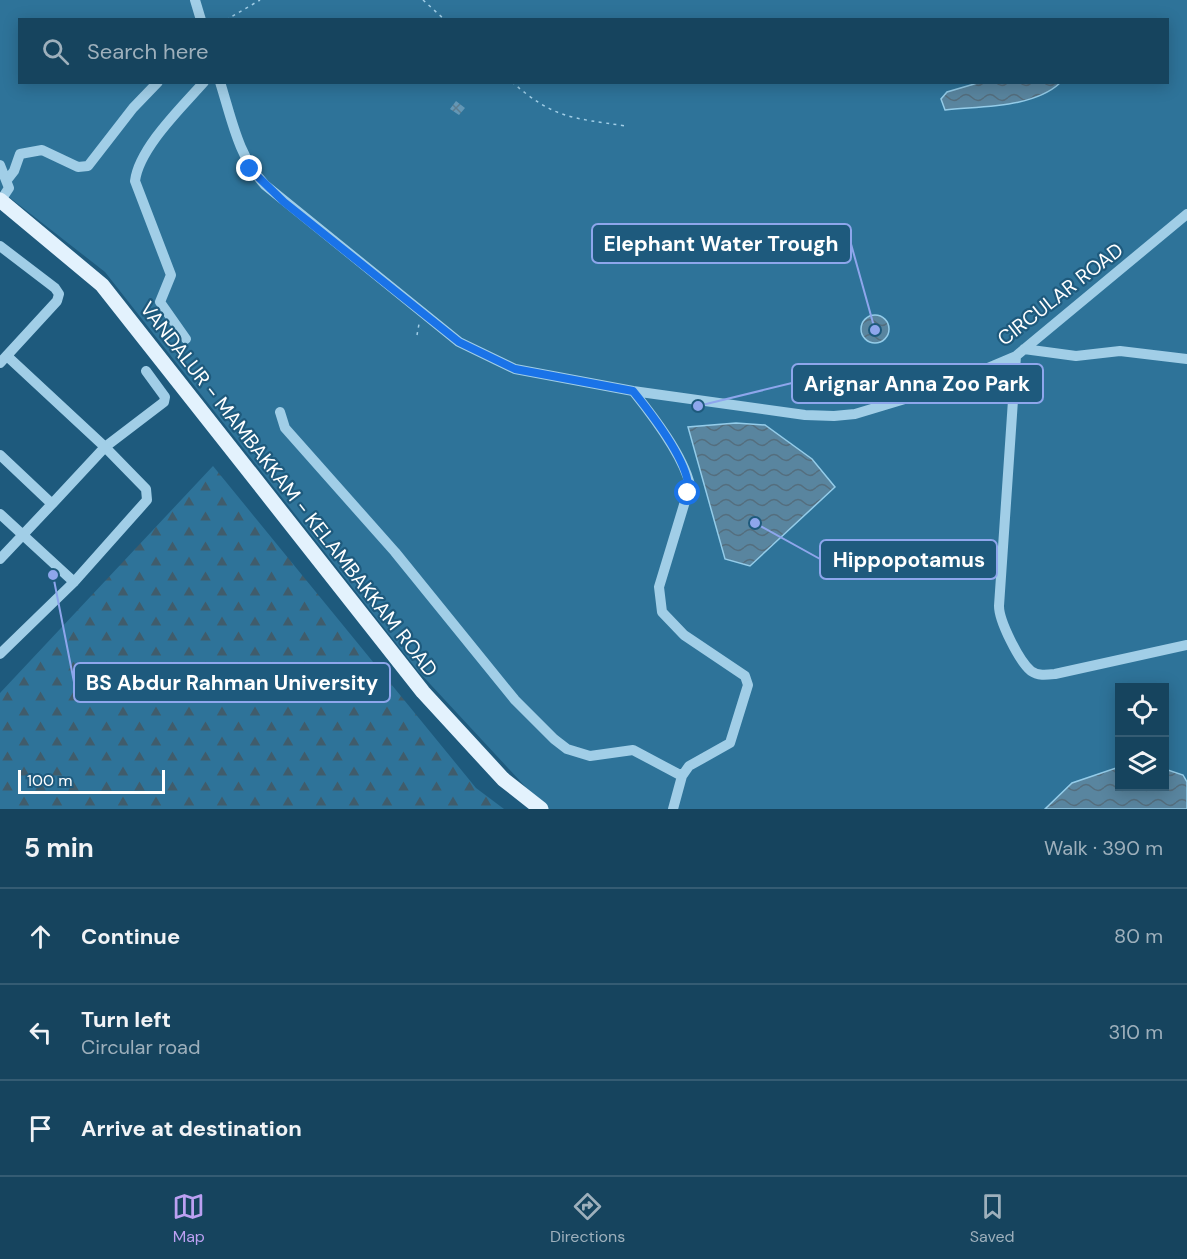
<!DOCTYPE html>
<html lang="en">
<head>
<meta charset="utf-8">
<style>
  body { margin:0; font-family:"DM Sans",sans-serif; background:#1f4b64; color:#f1f3f6 }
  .controls { position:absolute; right:18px; bottom:18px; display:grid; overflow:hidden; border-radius:0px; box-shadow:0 3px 15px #0003 }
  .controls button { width:54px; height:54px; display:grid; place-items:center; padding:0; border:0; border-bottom:2px solid #355c73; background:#16445e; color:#f1f3f6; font:30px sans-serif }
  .scale { position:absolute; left:18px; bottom:15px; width:147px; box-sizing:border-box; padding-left:6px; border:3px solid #fff; border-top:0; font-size:16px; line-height:21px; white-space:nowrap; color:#fff; -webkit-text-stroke:4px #1e5a7d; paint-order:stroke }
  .stop { position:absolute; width:18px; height:18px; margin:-14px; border:4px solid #1a73e8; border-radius:50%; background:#fff }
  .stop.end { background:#1a73e8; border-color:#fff; box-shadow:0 2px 6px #0008 }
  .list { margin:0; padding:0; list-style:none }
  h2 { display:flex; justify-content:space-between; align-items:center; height:78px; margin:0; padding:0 24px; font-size:26px }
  h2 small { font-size:20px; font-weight:400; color:#9eb0bc }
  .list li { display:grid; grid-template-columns:39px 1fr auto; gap:18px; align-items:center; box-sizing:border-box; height:96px; padding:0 24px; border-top:2px solid #355c73 }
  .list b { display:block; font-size:22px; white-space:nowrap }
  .list p { margin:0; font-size:20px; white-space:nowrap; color:#9eb0bc }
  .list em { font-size:20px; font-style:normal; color:#9eb0bc }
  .icon { flex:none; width:33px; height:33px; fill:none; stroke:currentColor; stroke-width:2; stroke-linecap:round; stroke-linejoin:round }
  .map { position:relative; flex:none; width:1187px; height:809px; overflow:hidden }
  .search { position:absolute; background:#16445e; box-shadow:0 3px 15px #0003; left:18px; right:18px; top:18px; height:66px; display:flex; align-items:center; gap:15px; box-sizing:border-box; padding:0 21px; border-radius:0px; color:#9eb0bc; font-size:22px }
  .sheet { height:366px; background:#16445e }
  nav { display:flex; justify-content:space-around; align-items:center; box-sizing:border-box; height:84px; border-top:2px solid #355c73; background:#16445e; font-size:16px; color:#9eb0bc }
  nav a { display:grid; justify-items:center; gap:3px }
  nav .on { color:#bca0f2 }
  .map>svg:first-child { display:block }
  .forest { fill:url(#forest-firs) }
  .park { fill:#2e7399; fill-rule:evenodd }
  .water { fill:url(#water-waves); stroke:#94cce9; stroke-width:1.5 }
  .building { fill:url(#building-cross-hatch) }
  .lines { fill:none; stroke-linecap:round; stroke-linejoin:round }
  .path { stroke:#a1cee7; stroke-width:1.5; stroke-dasharray:3 4.5; stroke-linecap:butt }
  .minor { stroke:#a1cee7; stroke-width:10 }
  .major { stroke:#e3f2fd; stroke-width:15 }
  .route { stroke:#1a73e8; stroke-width:8 }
  .labels { text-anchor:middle; stroke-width:4.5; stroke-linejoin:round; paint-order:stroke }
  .street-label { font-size:20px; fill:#fff; stroke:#1e5a7d }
  .leader { fill:none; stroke:#8ea6ec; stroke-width:2 }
  .callout-dot { fill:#8ea6ec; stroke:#1e5a7d; stroke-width:2 }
  .callout { fill:#1e5a7d; stroke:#8ea6ec; stroke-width:2 }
  .callout-label { font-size:21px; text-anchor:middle; font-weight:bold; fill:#fff }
</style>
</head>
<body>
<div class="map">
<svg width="1187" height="809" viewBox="0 0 1187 809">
  <defs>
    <pattern id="forest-firs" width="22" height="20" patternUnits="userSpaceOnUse" patternTransform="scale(1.5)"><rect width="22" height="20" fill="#2e7399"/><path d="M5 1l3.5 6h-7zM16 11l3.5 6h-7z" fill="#405c6b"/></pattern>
    <pattern id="water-waves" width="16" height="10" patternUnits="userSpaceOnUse" patternTransform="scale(1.5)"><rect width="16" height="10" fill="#59859f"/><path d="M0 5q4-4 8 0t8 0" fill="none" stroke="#546e7e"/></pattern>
    <pattern id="building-cross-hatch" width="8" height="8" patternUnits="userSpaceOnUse" patternTransform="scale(1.5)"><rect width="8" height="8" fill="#6497b5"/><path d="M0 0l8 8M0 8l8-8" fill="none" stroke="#5c7d90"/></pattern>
  </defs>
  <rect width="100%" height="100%" fill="#1e5a7d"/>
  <!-- forest -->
  <path class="forest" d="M213,466L476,788L504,809H0V693Z"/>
  <!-- park -->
  <path class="park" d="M0,0H1187V809H546L418,671L105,272L0,190ZM20,20H1168V82H20ZM1120,688H1164V786H1120Z"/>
  <!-- water -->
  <path class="water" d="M981,82H1060V83C1033,108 981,106 945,110L941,99L947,92Z
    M861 329a14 14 0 1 1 28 0a14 14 0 1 1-28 0Z
    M736,423L765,425L812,459L835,487L750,566L725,559L688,427Z
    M1119,767L1120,786H1164L1165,769L1183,775L1187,782V809H1045L1072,783Z"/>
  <!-- building -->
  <path class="building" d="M456,101L465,108L459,115L450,109Z"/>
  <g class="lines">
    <!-- path -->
    <path class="path" d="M423,0L445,20
      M226,20L260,0
      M512,82C554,119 573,118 626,126
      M417,335L419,324"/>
    <!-- minor -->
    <path class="minor" d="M195,0L201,20
      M220,82C232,120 238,156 265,185L459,342L515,369L633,391L805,415L834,416L855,414L938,389L1016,356L1187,214
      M0,165L9,188L1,200
      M7,180L14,171L20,154L42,150L78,167L88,166L133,108L158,82
      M0,246L55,288L59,294L57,301L0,363
      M186,339L160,302L171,275L135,181C139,148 182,107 204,82
      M1024,349L1076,356L1120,351L1187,359
      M1016,356L999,606C999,621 1019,661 1031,671C1038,676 1046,675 1055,674L1187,645
      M633,391C653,416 683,455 690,485L659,587L662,612L684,635L745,676L748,685L730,743L689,766L682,776L673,809
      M280,412L285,428L395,552L515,700L554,739L567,749L590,756L633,750L682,776
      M0,455L52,504L105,447L7,356
      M0,514L74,582
      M0,559L52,504
      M0,654L74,582L147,500L146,489L105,447L164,402L165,397L146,371"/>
    <!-- major -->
    <path class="major" d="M0,200L102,285L423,692L503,779L541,809"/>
  </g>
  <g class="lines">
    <!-- route -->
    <path class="route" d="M250,169L284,202L459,342L515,369L633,391C650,412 693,466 688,493"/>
  </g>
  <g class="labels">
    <!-- street labels -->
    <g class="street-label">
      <text transform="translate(1060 294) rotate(-38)" y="7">CIRCULAR ROAD</text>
      <text transform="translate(289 489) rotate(52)" y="7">VANDALUR - MAMBAKKAM - KELAMBAKKAM ROAD</text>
    </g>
  </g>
  <!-- callouts -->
  <path class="leader" d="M875 330L851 244M698 406L792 383M755 523L820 559M53 575L74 682"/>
  <g class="callout-dot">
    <circle cx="875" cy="330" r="6"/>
    <circle cx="698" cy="406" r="6"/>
    <circle cx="755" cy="523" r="6"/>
    <circle cx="53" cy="575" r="6"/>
  </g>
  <g class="callout">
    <rect x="592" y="224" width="259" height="39" rx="6"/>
    <rect x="792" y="364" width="251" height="39" rx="6"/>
    <rect x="820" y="540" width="177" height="39" rx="6"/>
    <rect x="74" y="663" width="316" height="39" rx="6"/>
  </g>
  <g class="callout-label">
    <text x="721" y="251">Elephant Water Trough</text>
    <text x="917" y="391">Arignar Anna Zoo Park</text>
    <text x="909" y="567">Hippopotamus</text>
    <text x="232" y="690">BS Abdur Rahman University</text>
  </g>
</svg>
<div class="controls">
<button><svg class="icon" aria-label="locate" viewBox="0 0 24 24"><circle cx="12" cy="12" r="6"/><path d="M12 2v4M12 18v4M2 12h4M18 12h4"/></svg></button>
<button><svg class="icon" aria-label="layers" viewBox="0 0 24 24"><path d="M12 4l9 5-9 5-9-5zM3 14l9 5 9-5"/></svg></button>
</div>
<div class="scale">100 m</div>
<div class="stop" style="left:688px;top:493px"></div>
<div class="stop end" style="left:250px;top:169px"></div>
<div class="search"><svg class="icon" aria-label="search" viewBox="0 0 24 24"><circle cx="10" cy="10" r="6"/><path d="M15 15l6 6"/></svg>Search here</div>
</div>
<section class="sheet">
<h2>5 min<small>Walk · 390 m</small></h2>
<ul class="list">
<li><svg class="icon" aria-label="ahead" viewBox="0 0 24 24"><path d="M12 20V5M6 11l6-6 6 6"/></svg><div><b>Continue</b></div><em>80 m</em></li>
<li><svg class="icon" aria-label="left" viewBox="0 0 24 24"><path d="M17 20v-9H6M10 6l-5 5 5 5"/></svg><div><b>Turn left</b><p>Circular road</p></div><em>310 m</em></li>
<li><svg class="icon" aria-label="arrive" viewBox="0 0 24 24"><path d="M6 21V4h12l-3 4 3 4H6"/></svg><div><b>Arrive at destination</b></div></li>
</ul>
</section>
<nav>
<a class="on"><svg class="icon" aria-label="map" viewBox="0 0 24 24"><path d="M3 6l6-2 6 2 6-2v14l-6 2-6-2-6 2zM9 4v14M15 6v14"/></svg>Map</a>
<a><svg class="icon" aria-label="directions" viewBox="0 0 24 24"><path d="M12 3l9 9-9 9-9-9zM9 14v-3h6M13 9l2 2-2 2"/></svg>Directions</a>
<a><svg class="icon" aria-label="saved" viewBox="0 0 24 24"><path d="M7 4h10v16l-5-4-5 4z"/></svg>Saved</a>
</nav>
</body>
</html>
